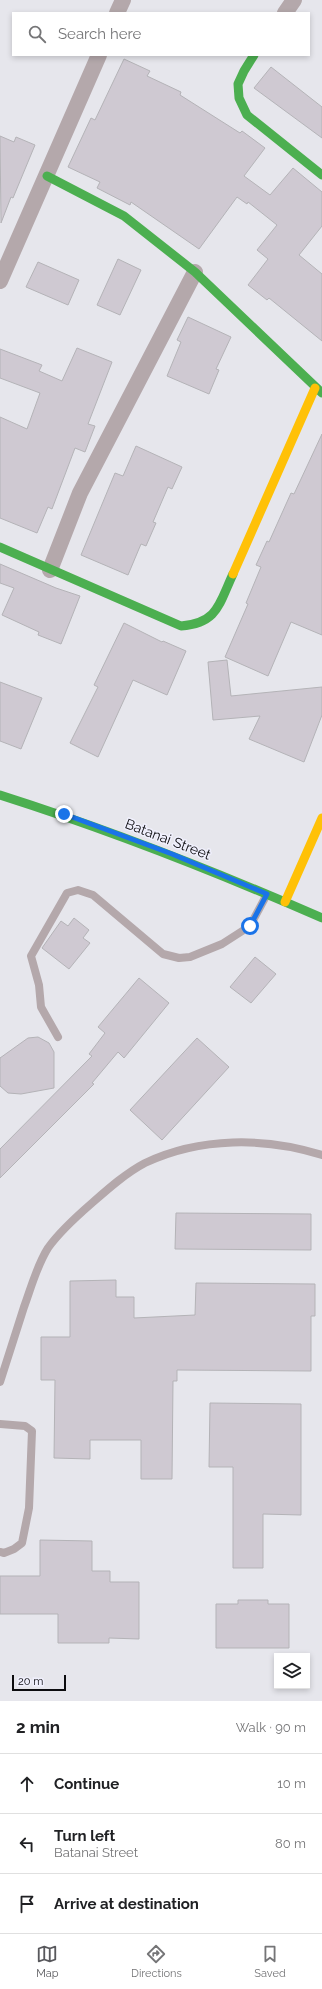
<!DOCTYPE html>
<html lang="en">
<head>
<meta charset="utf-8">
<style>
  body { margin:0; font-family:Raleway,sans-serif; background:#f2f2f2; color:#202124 }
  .controls { position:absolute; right:12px; bottom:12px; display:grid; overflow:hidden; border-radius:0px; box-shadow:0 2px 6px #0003 }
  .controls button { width:36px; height:36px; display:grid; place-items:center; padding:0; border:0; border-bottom:1px solid #e0e0e0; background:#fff; color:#202124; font:20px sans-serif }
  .scale { position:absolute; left:12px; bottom:10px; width:54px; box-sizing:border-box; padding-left:4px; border:2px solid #0c0c0f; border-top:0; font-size:11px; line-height:14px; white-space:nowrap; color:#0c0c0f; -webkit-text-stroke:3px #f0f0fd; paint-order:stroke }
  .stop { position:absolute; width:12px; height:12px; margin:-9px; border:3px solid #1a73e8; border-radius:50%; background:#fff }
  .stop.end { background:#1a73e8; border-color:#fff; box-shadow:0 1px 4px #0008 }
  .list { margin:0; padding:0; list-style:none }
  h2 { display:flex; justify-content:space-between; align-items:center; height:52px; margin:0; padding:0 16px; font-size:17px }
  h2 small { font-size:13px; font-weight:400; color:#757577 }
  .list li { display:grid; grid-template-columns:26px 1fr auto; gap:12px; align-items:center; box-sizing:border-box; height:60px; padding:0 16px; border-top:1px solid #e0e0e0 }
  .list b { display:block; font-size:15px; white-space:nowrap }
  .list p { margin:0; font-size:13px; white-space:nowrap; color:#757577 }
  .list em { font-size:13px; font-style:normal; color:#757577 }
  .icon { flex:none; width:22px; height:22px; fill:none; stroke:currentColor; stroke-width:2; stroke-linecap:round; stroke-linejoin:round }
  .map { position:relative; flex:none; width:322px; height:1701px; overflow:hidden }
  .search { position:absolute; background:#fff; box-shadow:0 2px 6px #0003; left:12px; right:12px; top:12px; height:44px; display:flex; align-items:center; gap:10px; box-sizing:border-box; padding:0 14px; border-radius:0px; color:#757577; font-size:15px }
  .sheet { height:232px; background:#fff }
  nav { display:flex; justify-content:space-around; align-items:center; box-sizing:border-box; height:56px; border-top:1px solid #e0e0e0; background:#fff; font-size:11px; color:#757577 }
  nav a { display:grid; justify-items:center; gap:2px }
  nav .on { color:#58585c }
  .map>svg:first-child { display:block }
  .building { fill:#cfc9d2; stroke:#b4b3b7 }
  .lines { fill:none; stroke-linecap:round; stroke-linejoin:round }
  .lane { stroke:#b4a8ab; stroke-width:8 }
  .street { stroke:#b4a8ab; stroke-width:16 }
  .fast { stroke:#4caf50; stroke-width:9 }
  .slow { stroke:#ffc107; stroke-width:9 }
  .route { stroke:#1a73e8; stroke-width:5 }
  .labels { text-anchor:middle; stroke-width:3; stroke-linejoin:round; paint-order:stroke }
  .street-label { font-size:14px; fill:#0c0c0f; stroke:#f0f0fd }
</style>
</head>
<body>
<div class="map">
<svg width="322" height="1701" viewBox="0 0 322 1701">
  <rect width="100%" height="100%" fill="#e6e6ec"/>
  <!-- building -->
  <path class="building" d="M124,59L150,71L147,76L181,92L180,95L240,133L242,131L265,148L244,176L270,195L293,168L322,192V226L299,255L322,274V341L269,298L267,300L248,285L268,259L257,250L277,225L248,202L247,204L237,197L199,249L131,202L130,205L97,188L100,182L68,167L91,118L95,120Z
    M271,67L322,107V138L254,88Z
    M0,136L14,142L16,137L35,145L13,198L11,197L1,223Z
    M118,259L141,270L120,315L97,305Z
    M38,262L79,280L68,305L26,287Z
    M188,317L231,337L216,369L219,370L209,394L167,376L181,342L177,340Z
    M77,348L112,362L88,424L95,426L85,452L75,448L52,509L48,507L37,533L0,518V417L27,429L40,393L0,378V349L42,365L39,371L62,381Z
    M322,434V635L291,622L268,676L225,657L248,604L246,603L261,567L256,565L267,541L269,542L291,493L294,494Z
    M136,446L182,467L172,489L168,487L153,522L156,523L146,546L141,544L128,575L81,555L115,473L123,476Z
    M0,564L56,588L80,596L61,644L38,635L39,632L2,615L14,588L0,583Z
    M124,623L162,642L163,641L186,651L167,695L133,680L98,757L70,743L98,687L94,685Z
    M227,660L231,696L322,687V715L304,762L249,739L260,716L213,720L208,662Z
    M0,682L42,698L21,749L0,741Z
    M74,918L89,930L83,938L90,943L69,969L42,948L61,921L68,926Z
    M255,957L276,974L251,1003L230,987Z
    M139,978L169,1003L124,1058L118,1052L92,1083L94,1084L0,1178V1149L92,1056L89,1054L105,1033L98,1027Z
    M38,1037L49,1043L54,1052V1088L21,1094L8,1093L0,1086V1058L28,1038Z
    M197,1038L229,1067L162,1140L130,1110Z
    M176,1213L311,1214V1250L175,1249Z
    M116,1280V1297H134V1318L195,1315L196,1283L315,1284V1316H311V1371L177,1370V1381H173L172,1479H141V1440H90V1459L54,1458L55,1380H41V1337H70V1281Z
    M210,1403L301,1404V1515L263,1514V1568H233V1467H209Z
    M40,1540L92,1541V1571H110V1582H139V1639L109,1638V1643H58V1614H0V1576H40Z
    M238,1600H268V1604H289V1648H216V1604H238Z"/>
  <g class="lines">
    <!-- lane -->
    <path class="lane" d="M58,1037L41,1007L39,985L31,956L67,893L78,890L93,895L163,954L179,958L190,957L222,944L250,926L266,896
      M0,1382C8,1357 16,1332 24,1307C31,1288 37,1265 48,1248C60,1231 77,1216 92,1203C108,1189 126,1173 145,1163C200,1137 265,1137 322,1155
      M0,1424L25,1426L32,1431L29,1508L22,1543L14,1549L4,1553L0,1552"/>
    <!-- street -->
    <path class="street" d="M117,13L123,0
      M285,13L294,0
      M0,281L99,55
      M50,570L80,493L195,272"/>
    <!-- fast -->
    <path class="fast" d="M254,55L244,71L238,84L239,98L247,115L322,175
      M47,176L124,216L195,272L322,393
      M0,547L181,626C218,623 219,604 233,574
      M0,795C110,830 217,872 322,918"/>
    <!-- slow -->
    <path class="slow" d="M233,574L315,388
      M285,902L322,818"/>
  </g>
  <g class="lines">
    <!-- route -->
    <path class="route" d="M64,814L172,854L267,894L250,926"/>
  </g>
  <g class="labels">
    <!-- street labels -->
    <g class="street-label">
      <text transform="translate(168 839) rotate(21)" y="5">Batanai Street</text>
    </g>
  </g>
</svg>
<div class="controls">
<button><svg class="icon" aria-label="layers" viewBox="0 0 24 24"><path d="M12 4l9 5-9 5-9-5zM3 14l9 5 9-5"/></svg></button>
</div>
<div class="scale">20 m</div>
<div class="stop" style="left:250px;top:926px"></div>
<div class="stop end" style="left:64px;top:814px"></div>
<div class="search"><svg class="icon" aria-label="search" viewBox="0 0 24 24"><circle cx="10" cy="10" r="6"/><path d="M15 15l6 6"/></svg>Search here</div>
</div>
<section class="sheet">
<h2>2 min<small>Walk · 90 m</small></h2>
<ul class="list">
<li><svg class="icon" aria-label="ahead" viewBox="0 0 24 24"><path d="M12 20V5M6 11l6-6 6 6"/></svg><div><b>Continue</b></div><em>10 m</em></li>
<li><svg class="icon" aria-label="left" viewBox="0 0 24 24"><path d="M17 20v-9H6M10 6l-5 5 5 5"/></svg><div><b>Turn left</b><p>Batanai Street</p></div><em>80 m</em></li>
<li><svg class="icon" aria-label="arrive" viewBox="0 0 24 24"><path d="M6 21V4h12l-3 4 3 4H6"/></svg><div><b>Arrive at destination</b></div></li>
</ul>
</section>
<nav>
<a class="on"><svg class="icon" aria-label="map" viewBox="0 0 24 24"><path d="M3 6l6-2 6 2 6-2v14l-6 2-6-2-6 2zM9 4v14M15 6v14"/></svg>Map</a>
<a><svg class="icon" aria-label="directions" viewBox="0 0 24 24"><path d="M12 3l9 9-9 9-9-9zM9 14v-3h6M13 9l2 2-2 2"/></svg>Directions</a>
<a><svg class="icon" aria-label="saved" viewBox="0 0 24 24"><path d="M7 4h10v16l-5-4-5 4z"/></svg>Saved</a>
</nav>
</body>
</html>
